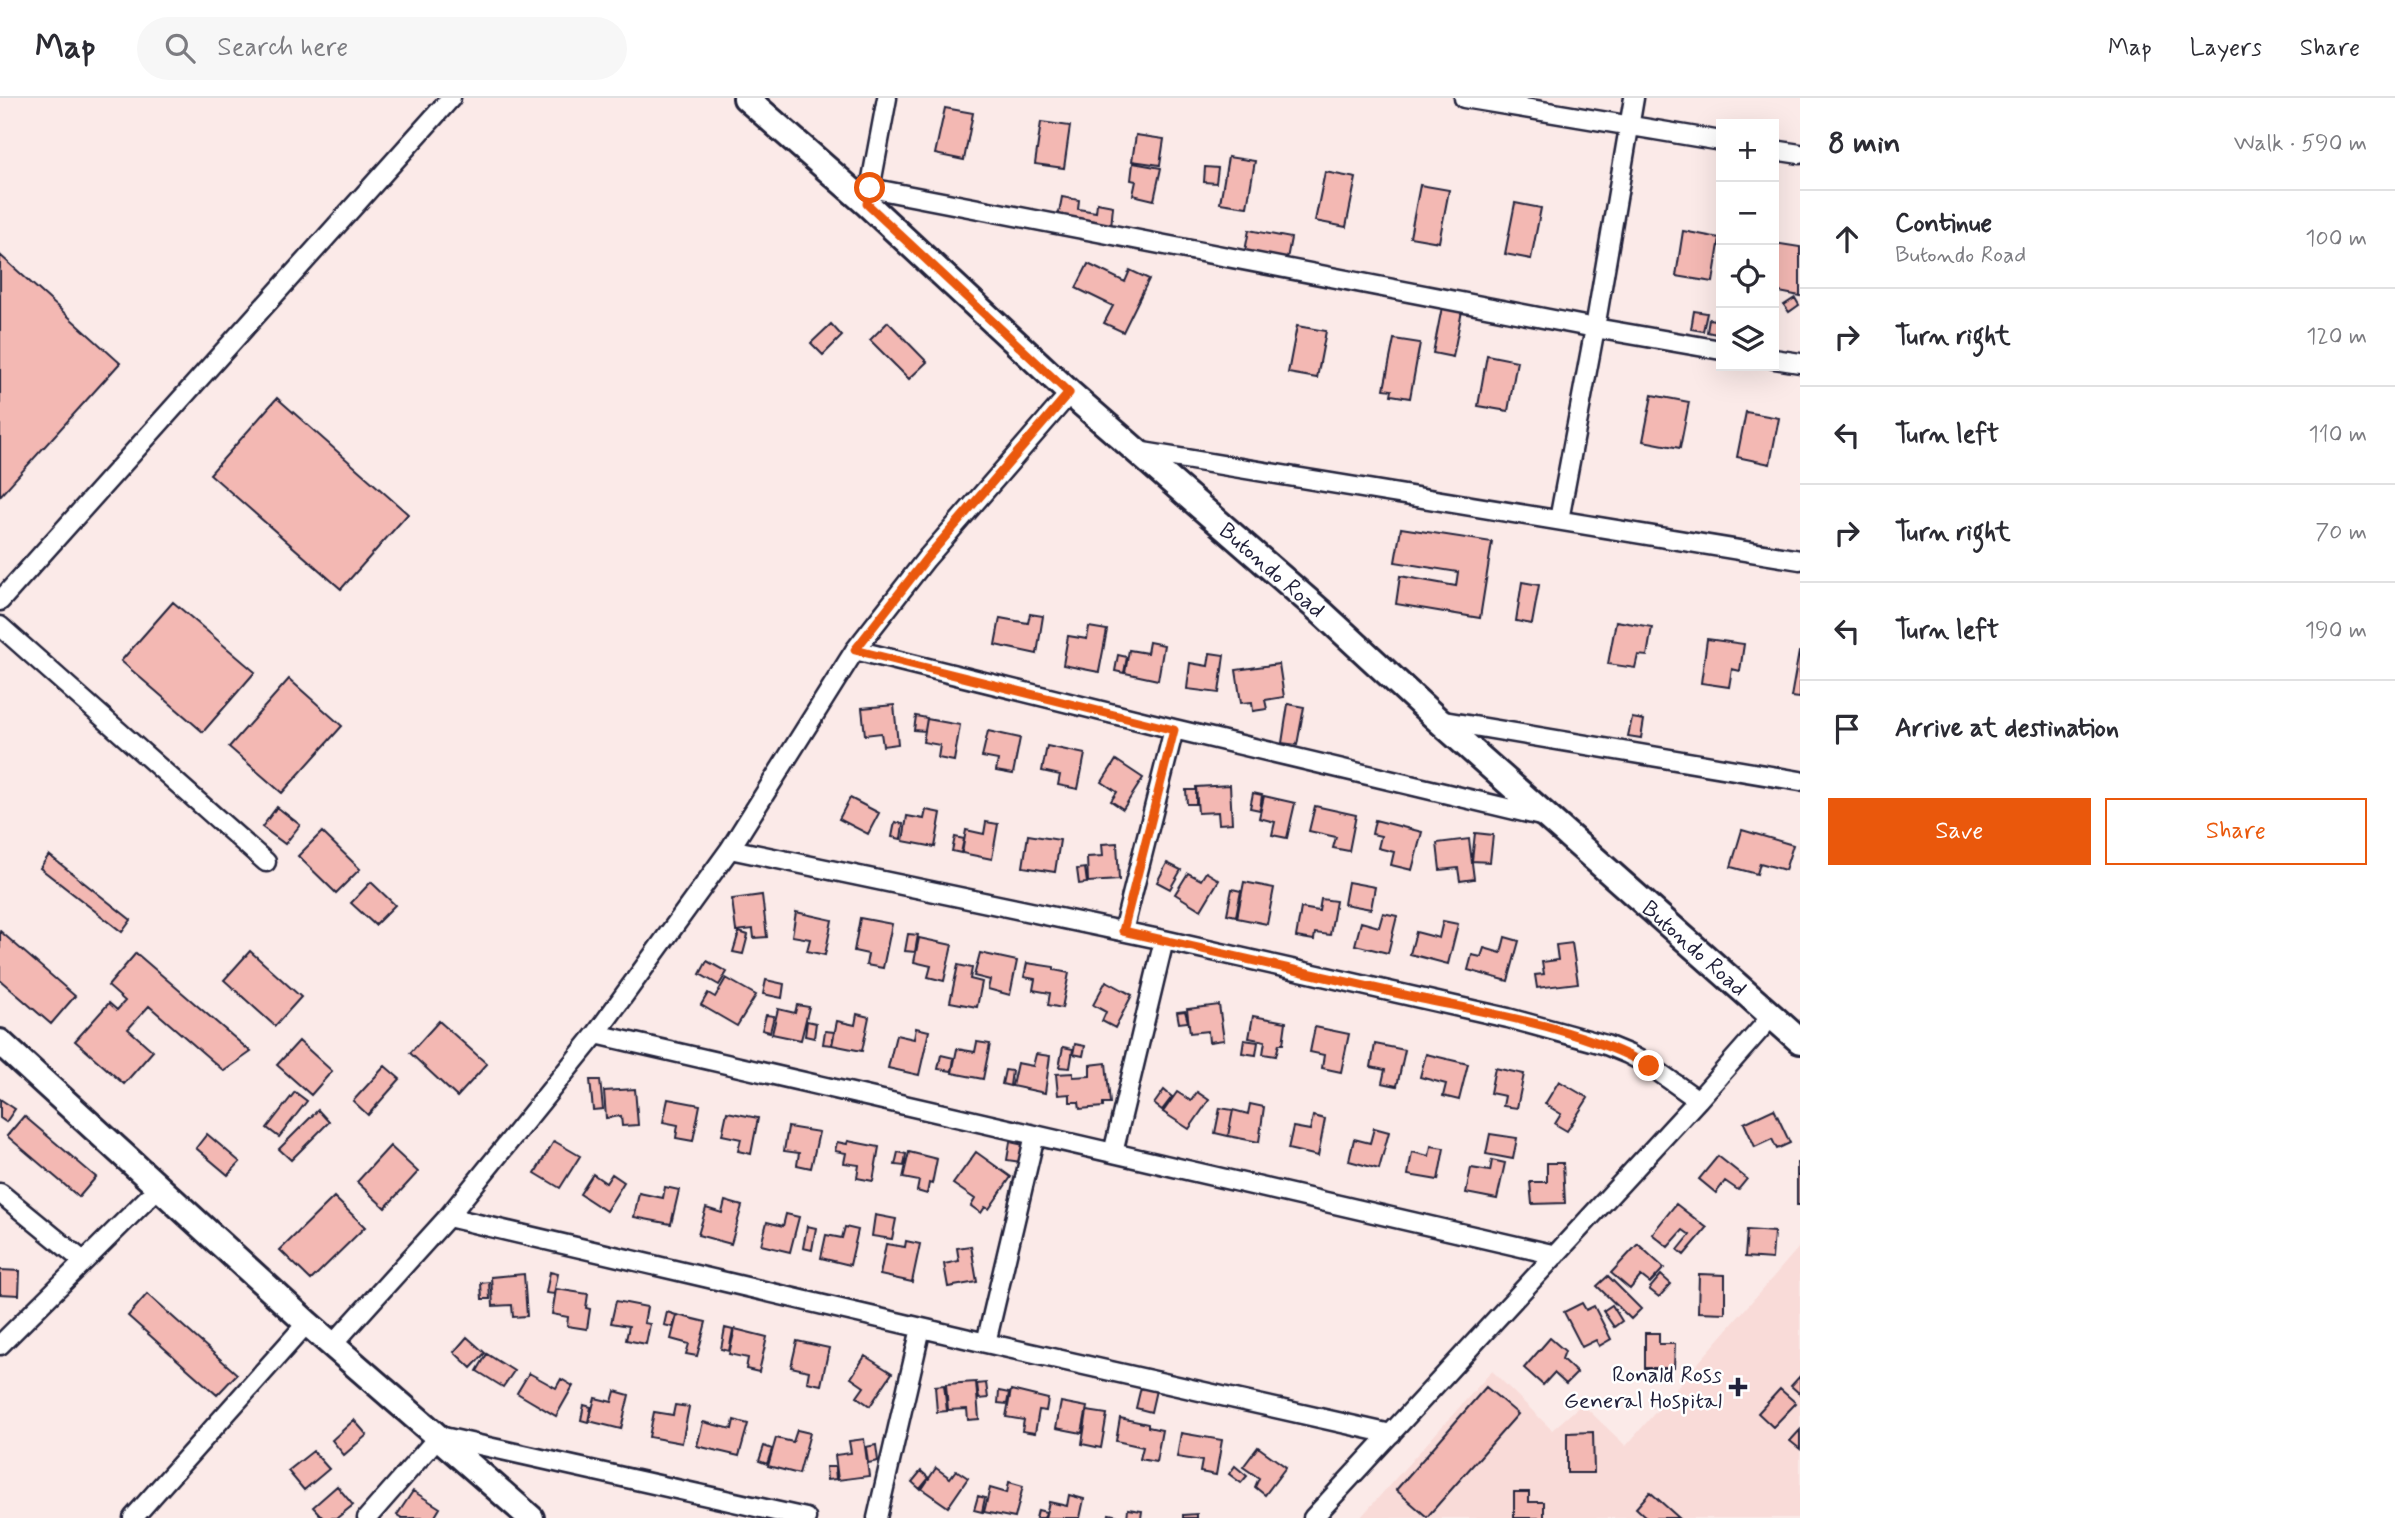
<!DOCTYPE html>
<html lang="en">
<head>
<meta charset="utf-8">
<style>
  body { margin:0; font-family:Mynerve,sans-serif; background:#f7f7f7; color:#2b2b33 }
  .controls { position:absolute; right:21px; top:21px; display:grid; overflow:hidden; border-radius:0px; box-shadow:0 7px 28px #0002 }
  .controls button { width:63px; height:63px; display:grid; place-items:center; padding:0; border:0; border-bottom:2px solid #e1e1e2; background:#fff; color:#2b2b33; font:35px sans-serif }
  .stop { position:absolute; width:21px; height:21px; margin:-16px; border:5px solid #ea580c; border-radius:50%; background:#fff }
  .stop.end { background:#ea580c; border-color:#fff; box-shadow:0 2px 7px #0008 }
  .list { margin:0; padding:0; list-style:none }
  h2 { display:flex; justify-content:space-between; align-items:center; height:91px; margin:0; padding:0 28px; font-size:30px }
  h2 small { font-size:23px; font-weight:400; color:#7c7c81 }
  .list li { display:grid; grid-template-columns:46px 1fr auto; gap:21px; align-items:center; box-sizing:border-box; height:98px; padding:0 28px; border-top:2px solid #e1e1e2 }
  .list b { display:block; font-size:26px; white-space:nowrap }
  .list p { margin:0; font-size:23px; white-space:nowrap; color:#7c7c81 }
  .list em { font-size:23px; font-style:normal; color:#7c7c81 }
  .actions { display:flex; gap:14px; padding:21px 28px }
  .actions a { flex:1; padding:16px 0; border:2px solid #ea580c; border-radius:0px; text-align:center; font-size:24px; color:#ea580c }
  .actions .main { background:#ea580c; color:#fff }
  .icon { flex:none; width:38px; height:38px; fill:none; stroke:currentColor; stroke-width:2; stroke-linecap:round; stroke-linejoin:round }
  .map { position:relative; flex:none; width:1800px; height:1420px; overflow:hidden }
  header { display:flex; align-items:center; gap:42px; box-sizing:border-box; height:98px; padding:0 35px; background:#fff; border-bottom:2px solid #e1e1e2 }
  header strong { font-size:33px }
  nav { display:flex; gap:38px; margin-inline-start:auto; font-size:24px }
  .search { width:490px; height:63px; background:#f7f7f7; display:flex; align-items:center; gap:18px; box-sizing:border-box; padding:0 24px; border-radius:38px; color:#7c7c81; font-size:26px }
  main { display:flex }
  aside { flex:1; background:#fff }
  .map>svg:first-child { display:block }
  .built { fill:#f9dbd8 }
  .building { fill:#f3b8b3; stroke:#22223b; stroke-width:2 }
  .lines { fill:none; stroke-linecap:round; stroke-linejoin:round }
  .street-casing { stroke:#22223b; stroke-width:23 }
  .secondary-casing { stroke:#22223b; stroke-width:30 }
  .street { stroke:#fff; stroke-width:18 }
  .secondary { stroke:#fff; stroke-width:24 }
  .route { stroke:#ea580c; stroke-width:9 }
  .poi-dot { fill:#22223b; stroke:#fff; stroke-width:2.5 }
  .labels { text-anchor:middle; stroke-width:5; stroke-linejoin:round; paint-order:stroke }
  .street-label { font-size:23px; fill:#22223b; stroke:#fff }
  .poi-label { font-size:23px; fill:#22223b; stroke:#fff; text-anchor:end }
</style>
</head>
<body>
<header>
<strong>Map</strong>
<div class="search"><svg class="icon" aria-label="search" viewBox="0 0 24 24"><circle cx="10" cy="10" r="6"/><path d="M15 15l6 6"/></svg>Search here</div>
<nav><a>Map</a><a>Layers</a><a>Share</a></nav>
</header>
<main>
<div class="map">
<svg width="1800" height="1420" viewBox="0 0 1800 1420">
  <rect width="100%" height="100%" fill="#fbeae8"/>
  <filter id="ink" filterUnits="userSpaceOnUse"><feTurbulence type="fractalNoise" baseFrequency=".0143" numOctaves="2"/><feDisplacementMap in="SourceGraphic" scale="14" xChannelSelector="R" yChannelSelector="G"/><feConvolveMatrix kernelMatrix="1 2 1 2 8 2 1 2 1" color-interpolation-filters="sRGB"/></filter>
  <g filter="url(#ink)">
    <!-- built -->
    <path class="built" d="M1800,1148V1420H1360L1492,1273L1552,1332L1582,1306L1626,1348Z"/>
    <!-- building -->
    <path class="building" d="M945,10L973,15L964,62L935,56Z
      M1041,24L1070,28L1064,70L1035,66Z
      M1136,37L1164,41L1160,67L1132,63Z
      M1228,59L1255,63L1247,109L1220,105Z
      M1133,65L1161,70L1154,102L1133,97L1136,83L1131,82Z
      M1205,69L1218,70L1216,85L1204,84Z
      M1325,74L1356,80L1346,129L1315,123Z
      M1420,87L1449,92L1439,144L1410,139Z
      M1062,99L1079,102L1078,111L1096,114L1097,105L1113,108L1111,130L1058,120Z
      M1515,105L1541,110L1531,161L1505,156Z
      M1249,132L1291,140L1287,161L1245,153Z
      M1683,133L1720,140L1713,184L1676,178Z
      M1774,145L1800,149V198L1774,193Z
      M0,157L120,265L0,398Z
      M1088,166L1125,184L1130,172L1149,181L1123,234L1104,225L1113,208L1076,190Z
      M1795,200L1799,207L1789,214L1784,207Z
      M1442,209L1462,213L1453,259L1433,255Z
      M1694,213L1707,215L1703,233L1691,231Z
      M1709,221L1721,223V237L1707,234Z
      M888,224L927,264L909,281L870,242Z
      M831,226L842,238L823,257L811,245Z
      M1297,228L1326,233L1317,280L1288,275Z
      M1394,241L1420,245L1410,300L1391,297L1392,292L1384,291Z
      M1487,257L1517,263L1508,313L1478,308Z
      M1652,297L1689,304L1680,350L1643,343Z
      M277,300L408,416L341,491L210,376Z
      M1746,314L1779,320L1770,366L1737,359Z
      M1401,430L1492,444L1480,520L1396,506L1400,478L1456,488L1458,474L1395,464Z
      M1522,484L1539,487L1532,526L1516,523Z
      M173,504L255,574L203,634L121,563Z
      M1030,516L1043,518L1037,556L995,547L1000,520L1028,525Z
      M1616,523L1652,529L1647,558L1638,557L1635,570L1608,566Z
      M1089,529L1107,532L1099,574L1063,567L1068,538L1087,541Z
      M1707,541L1744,546L1740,573L1732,571L1729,589L1701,585Z
      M1149,544L1164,547L1158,582L1125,575L1129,552L1147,555Z
      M1799,554H1800V600L1791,599Z
      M1210,555L1224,557L1219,595L1187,591L1190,565L1208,568Z
      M1118,557L1127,559L1124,575L1115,573Z
      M1279,566L1284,599L1265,602L1267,611L1253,613L1252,604L1241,605L1236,572Z
      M289,581L342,628L282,695L229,649Z
      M1288,606L1304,609L1297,647L1282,645Z
      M894,607L898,646L883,648L881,635L865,637L862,610Z
      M916,618L927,620L925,633L914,632Z
      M1632,620L1644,622L1641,640L1628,638Z
      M927,621L960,627L954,663L938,660L940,647L923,644Z
      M988,633L1020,640L1013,676L996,673L998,662L982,659Z
      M1047,648L1085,656L1078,691L1058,687L1060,677L1042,673Z
      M1116,662L1143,680L1123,711L1111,703L1117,694L1102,684Z
      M1230,687L1232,725L1219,726L1218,714L1198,715L1196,689Z
      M1186,692H1196V706H1187Z
      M1253,695L1262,697L1260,712L1250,710Z
      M1264,698L1295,705L1287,740L1272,737L1275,724L1259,720Z
      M850,700L879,715L868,736L839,721Z
      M1315,708L1356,717L1349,753L1333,750L1336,739L1309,733Z
      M277,709L300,727L285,746L262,729Z
      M926,712L941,715L935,749L903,743L907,718L924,721Z
      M1375,722L1422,734L1412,772L1391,767L1394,754L1378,750L1381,738L1372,736Z
      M895,724L903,726L901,741L892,739Z
      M986,724L998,726L992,761L962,755L966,732L984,736Z
      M1742,732L1793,747L1785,772L1760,765L1757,776L1731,769Z
      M322,734L360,771L336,795L298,758Z
      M1475,735L1493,737L1490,764L1472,763Z
      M1028,737L1060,742L1055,774L1023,769Z
      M955,739L964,741L961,755L952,753Z
      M1469,741L1474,781L1460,783L1458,770L1440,772L1437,745Z
      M1117,745L1119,782L1088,784L1087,759L1103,758L1102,746Z
      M49,757L131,822L122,834L40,770Z
      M1167,765L1181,772L1170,791L1157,784Z
      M1085,770L1087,785L1079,786L1077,771Z
      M1206,774L1219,782L1201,812L1175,796L1188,775L1201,782Z
      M371,784L395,807L375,827L351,805Z
      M1244,784L1274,790L1267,826L1237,820Z
      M1348,784L1375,789L1371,811L1344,806Z
      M1232,791L1241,793L1236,818L1227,816Z
      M762,797L767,839L754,840L753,831L736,833L732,801Z
      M1321,801L1336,803L1330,837L1315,835L1314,842L1296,839L1301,810L1319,813Z
      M796,814L832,822L825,857L807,853L810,841L792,838Z
      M1383,815L1397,818L1388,855L1355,847L1361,824L1379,829Z
      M860,820L892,826L883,870L866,867L868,856L854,853Z
      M1443,823L1458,826L1448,866L1410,856L1416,834L1439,840Z
      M0,833L75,898L51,926L0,882Z
      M739,834L748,837L743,856L733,854Z
      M908,836L918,837L915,854L905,853Z
      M1505,839L1519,843L1508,883L1468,872L1472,857L1481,859L1484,850L1501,855Z
      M919,840L952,847L944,883L928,879L931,868L914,864Z
      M1572,845L1578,885L1537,890L1535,877L1544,876L1542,864L1558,862L1556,847Z
      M250,853L301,899L275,928L224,882Z
      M136,855L251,954L224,973L149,908L128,931L153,953L124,986L75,943L109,905L117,912L125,903L108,888Z
      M980,855L1017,863L1010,897L988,891L990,882L974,878Z
      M707,863L727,874L719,887L700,876Z
      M1027,865L1054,869V872L1069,875L1062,910L1048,907L1050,895L1033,892L1035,881L1024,879Z
      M958,867L972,870L970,881L982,884L977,909L950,904Z
      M726,880L756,897L737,928L701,907L708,895L715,899Z
      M766,882L784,886L782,900L763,896Z
      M1106,883L1132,897L1115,930L1102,923L1106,914L1093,907Z
      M797,907L809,909L801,942L772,936L778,911L795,915Z
      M1219,907L1224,942L1209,944L1208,933L1190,935L1187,911Z
      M1185,913L1188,924L1179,925L1177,914Z
      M857,916L869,919L862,953L832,947L837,923L855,927Z
      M766,917L774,918L770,934L762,932Z
      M1253,918L1286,924L1283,946H1279L1276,958L1263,956L1265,943L1249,940Z
      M439,923L487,966L457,999L410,955Z
      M807,923L816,925L814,940L805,938Z
      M1315,929L1349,936L1341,974L1322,970L1324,957L1310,954Z
      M916,930L929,933L919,977L888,970L896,937L914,941Z
      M825,933L834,934L832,947L823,946Z
      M1244,942L1258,944L1256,957L1242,955Z
      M299,943L332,973L311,997L277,967Z
      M977,944L990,946L983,981L952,975L957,951L975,954Z
      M1075,946L1085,948L1083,958L1073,956Z
      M1375,946L1405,952L1397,988L1382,985L1385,972L1371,969Z
      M1063,949L1073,951L1070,970L1059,969Z
      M1036,956L1050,958L1045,995L1012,988L1017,965L1033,968Z
      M1426,956L1468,966L1459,1002L1443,998L1446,986L1420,979Z
      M941,957L954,960L952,973L938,971Z
      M1106,965L1110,1005H1103V1009L1080,1011L1079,1004H1070V996L1058,997L1056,976L1073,975V979L1090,978V967Z
      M385,968L400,981L368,1017L353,1003Z
      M1495,970L1524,976L1517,1010L1503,1008L1505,998L1490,995Z
      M1005,972L1012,973L1010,988L1002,986Z
      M590,982H600L603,1011L593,1012Z
      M1559,983L1588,1000L1567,1033L1555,1026L1561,1016L1545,1006Z
      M635,991L638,1027L622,1028L621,1018L606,1020L604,993Z
      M1164,992L1172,999L1162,1012L1154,1006Z
      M295,994L307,1003L279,1039L267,1030Z
      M1177,994L1191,1003L1197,994L1209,1002L1189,1031L1163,1014Z
      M0,1001L15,1011L6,1024L0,1020Z
      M668,1001L700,1007L693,1043L676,1040L678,1027L663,1024Z
      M1250,1006L1264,1009L1259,1044L1228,1038L1233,1012L1248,1016Z
      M1220,1010L1233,1012L1228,1038L1215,1035Z
      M1774,1011L1790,1045L1777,1051L1772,1041L1755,1049L1744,1025Z
      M318,1012L329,1024L291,1062L279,1051Z
      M727,1014L758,1020L751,1056L738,1053L741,1041L722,1037Z
      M24,1018L96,1079L79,1099L7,1038Z
      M1313,1018L1325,1021L1318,1058L1288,1051L1293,1029L1310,1032Z
      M788,1029L819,1034L811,1070L797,1067L799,1055L784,1053Z
      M1374,1030L1389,1034L1379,1071L1349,1063L1354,1041L1370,1045Z
      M207,1036L240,1064L228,1077L196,1050Z
      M1490,1036L1517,1040L1513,1061L1486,1056Z
      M554,1043L580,1058L560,1090L535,1075Z
      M848,1043L879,1049L873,1083L857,1080L859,1067L844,1065L846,1055L835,1053L837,1044L847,1046Z
      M1010,1044L1024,1047L1021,1064L1007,1062Z
      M390,1048L418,1074L385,1110L357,1084Z
      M1431,1048L1444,1050L1438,1082L1408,1077L1412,1054L1429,1058Z
      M898,1054L906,1056L904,1068L895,1067Z
      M909,1054L937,1061L932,1086L929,1085L927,1096L917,1093L919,1083L903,1080Z
      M976,1054L1011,1079L989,1111L985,1109L981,1115L971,1108L975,1101L953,1086Z
      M1718,1058L1747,1081L1738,1092L1725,1083L1716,1095L1699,1081Z
      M1492,1062L1505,1065L1497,1101L1466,1095L1471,1070L1490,1073Z
      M1547,1065H1563L1565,1105L1532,1106L1530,1084H1547Z
      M1797,1065H1800V1107H1797Z
      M593,1076L606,1085L612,1076L624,1084L606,1113L580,1096Z
      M665,1089L679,1092L671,1126L634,1119L639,1095L663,1100Z
      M334,1099L365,1129L311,1182L280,1152Z
      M725,1103L742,1108L731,1146L698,1137L706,1110L722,1115Z
      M1676,1106L1707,1130L1684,1157L1678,1152L1690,1137L1683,1132L1668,1149L1652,1136Z
      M786,1116L799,1119L790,1154L761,1147L767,1124L783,1128Z
      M875,1117L896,1121L892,1141L872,1138Z
      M807,1128L816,1130L812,1152L803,1150Z
      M845,1129L858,1132L850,1167L821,1160L826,1137L842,1140Z
      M1747,1132L1774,1134L1772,1161L1745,1159Z
      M906,1143L920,1146L912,1184L880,1177L886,1146L905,1149Z
      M1638,1146L1664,1170L1650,1185L1641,1178L1630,1191L1611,1175Z
      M971,1148L977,1184L948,1189L944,1166L959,1163L957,1150Z
      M0,1172L20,1173L19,1197L0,1196Z
      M550,1174L558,1176L554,1196L546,1195Z
      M524,1176L527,1218L513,1219L512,1207L493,1208L491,1179Z
      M1699,1176L1725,1177V1215L1698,1214Z
      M1661,1177L1671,1186L1659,1199L1649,1191Z
      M1608,1178L1641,1211L1631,1221L1597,1188Z
      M489,1184L490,1201H482L481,1185Z
      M556,1191L588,1196L586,1210L590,1211L587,1231L567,1228L568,1219L552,1216Z
      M147,1196L237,1276L217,1297L128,1218Z
      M616,1203L647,1209L644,1225L650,1226L646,1246L626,1242L629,1228L611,1225Z
      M1582,1205L1586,1212L1594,1208L1611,1241L1599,1248L1596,1242L1582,1249L1564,1214Z
      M1612,1207L1622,1223L1614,1229L1603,1213Z
      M667,1214L676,1217L673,1229L664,1227Z
      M677,1217L706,1224L697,1258L686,1256L689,1246L671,1241Z
      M725,1230L733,1232L729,1253L721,1251Z
      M735,1231L767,1239L759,1274L746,1271L748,1260L729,1256Z
      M1645,1235H1659V1246H1675L1674,1270H1645Z
      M467,1239L485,1255L471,1270L454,1254Z
      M1550,1240L1565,1253L1562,1261L1577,1275L1566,1286L1554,1275L1543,1287L1524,1270Z
      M797,1243L829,1250L821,1287L807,1284L809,1273L791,1269Z
      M487,1256L514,1273L503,1289L477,1273Z
      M865,1258L892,1275L870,1308L857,1299L864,1289L851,1280Z
      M529,1275L556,1290L561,1281L573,1288L556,1318L517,1295Z
      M1800,1278V1296L1791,1288Z
      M976,1284L979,1321L968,1322L967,1311L948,1312L946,1286Z
      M986,1285L988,1300L979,1301L977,1286Z
      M944,1287L947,1313L937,1314L935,1288Z
      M1141,1289L1156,1292L1151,1314L1136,1310Z
      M1486,1289L1518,1316L1427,1419L1396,1392Z
      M1780,1291L1796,1305L1773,1329L1758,1315Z
      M1011,1292L1048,1301L1046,1313L1039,1312L1035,1335L1022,1333L1024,1322L1006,1319Z
      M615,1293L629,1297L621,1331L589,1323L595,1300L612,1304Z
      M999,1293L1009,1295L1007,1306L998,1305Z
      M1061,1304L1087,1309L1082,1335L1056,1330Z
      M584,1307L591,1309L588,1324L581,1322Z
      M675,1307L689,1309L682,1345L649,1339L654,1314L673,1317Z
      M1087,1313L1107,1316L1101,1350L1082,1346Z
      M1120,1320L1148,1326V1329L1162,1332L1156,1364L1140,1361L1143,1349L1116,1343Z
      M354,1322L367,1337L344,1357L332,1342Z
      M734,1322L748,1326L739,1358L697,1348L703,1324L732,1331Z
      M797,1332L810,1335L799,1376L768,1368L776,1340L793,1344Z
      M1800,1332V1351L1790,1343Z
      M1593,1334L1594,1375H1567V1335Z
      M1181,1335L1222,1342L1216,1377L1200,1374L1202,1363L1177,1359Z
      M864,1341L869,1378L838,1382L835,1357L851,1355L849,1343Z
      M876,1347L878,1363L868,1365L866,1349Z
      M764,1348L772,1351L767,1366L759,1363Z
      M1258,1349L1286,1369L1265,1397L1255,1389L1259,1380L1243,1369Z
      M313,1353L329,1371L304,1392L288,1373Z
      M1235,1368L1247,1378L1241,1385L1229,1376Z
      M826,1369H835L836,1381L827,1382Z
      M936,1370L950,1380L956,1372L968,1380L948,1409L922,1391Z
      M921,1373L929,1380L920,1391L912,1384Z
      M1009,1384L1023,1388L1015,1420L984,1414L990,1390L1007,1395Z
      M337,1388L353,1407L337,1420H323L313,1409Z
      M413,1393L440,1410L434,1420H402L397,1417Z
      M1514,1394H1529V1404H1544V1420H1514Z
      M1650,1394L1679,1420H1647L1636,1410Z
      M1069,1397L1084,1401L1080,1420H1045L1049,1404L1067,1408Z
      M978,1398L985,1400L982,1414L974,1412Z
      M1128,1411L1142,1413L1141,1420H1108L1109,1416L1127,1420Z
      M1038,1412L1046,1414L1044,1420H1036Z
      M1197,1416V1420H1183V1417Z"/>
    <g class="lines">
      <defs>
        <path id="street" d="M1464,0L1721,43
          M1774,52L1800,56
          M870,90L1595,230L1721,252
          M868,102L887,0
          M1774,261L1800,265
          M1137,353L1800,462
          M1559,422L1595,230L1634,0
          M0,503L451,0
          M0,528L266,764
          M855,552L1174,631L1545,719
          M1438,622L1800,683
          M730,751L1164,842L1508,920L1606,947L1628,956L1649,967L1698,1002
          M1123,833L1174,631
          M596,936L1556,1157
          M1113,1055L1164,842
          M0,1095L83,1163
          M448,1119L986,1245L1391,1336
          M334,1245L448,1119L596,936L730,751L855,552L926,461L1070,295
          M986,1245L1035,1037
          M0,1247L158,1090
          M133,1420L307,1225
          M367,1420L439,1338L806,1420
          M877,1420L921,1230
          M1313,1420L1698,1002L1772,918"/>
        <g id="secondary">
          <path id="s1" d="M746,0L867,106L1070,295L1320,513L1438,622L1800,943"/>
          <path d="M0,944L307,1225L531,1420"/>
        </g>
      </defs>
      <!-- street casing -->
      <use href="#street" class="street-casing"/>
      <!-- secondary casing -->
      <use href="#secondary" class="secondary-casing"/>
      <!-- street -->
      <use href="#street" class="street"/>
      <!-- secondary -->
      <use href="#secondary" class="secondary"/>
    </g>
  </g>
  <g class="lines" filter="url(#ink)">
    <!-- route -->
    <path class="route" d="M870,90L867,106L1069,295L926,461L855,552L1174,632L1123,833C1219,854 1314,877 1409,898C1486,915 1580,929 1649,968"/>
  </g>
  <!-- markers -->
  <path class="poi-dot" d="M1734.5 1278.5h7v7h7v7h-7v7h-7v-7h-7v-7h7z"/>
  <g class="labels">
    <!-- street labels -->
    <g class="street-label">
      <text dy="8" stroke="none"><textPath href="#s1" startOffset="707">Butondo Road</textPath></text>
      <text dy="8" stroke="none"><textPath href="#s1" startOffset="1274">Butondo Road</textPath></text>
    </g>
    <!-- poi labels -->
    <g class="poi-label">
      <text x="1722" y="1284">Ronald Ross<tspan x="1722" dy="26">General Hospital</tspan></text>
    </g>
  </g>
</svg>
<div class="controls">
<button>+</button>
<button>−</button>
<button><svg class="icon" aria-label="locate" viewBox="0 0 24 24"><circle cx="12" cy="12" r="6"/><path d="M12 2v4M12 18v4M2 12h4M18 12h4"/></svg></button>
<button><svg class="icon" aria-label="layers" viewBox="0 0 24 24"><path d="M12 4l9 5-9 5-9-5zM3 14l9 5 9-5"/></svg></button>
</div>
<div class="stop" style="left:870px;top:90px"></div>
<div class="stop end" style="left:1649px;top:968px"></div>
</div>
<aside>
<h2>8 min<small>Walk · 590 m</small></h2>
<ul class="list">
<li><svg class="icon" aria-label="ahead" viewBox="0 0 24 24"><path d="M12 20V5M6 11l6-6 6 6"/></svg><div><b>Continue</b><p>Butondo Road</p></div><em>100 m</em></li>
<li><svg class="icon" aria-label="right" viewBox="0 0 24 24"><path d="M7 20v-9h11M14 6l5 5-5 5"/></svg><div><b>Turn right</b></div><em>120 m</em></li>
<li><svg class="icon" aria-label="left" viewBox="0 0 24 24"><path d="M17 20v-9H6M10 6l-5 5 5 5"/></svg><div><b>Turn left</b></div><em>110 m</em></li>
<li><svg class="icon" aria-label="right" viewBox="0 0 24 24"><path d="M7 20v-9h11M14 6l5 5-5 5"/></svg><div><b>Turn right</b></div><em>70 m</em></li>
<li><svg class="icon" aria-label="left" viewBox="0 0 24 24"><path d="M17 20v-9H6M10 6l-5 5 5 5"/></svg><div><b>Turn left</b></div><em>190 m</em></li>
<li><svg class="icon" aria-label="arrive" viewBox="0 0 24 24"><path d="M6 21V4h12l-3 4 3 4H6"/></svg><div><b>Arrive at destination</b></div></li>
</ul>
<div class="actions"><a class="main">Save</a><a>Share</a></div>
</aside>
</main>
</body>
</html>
